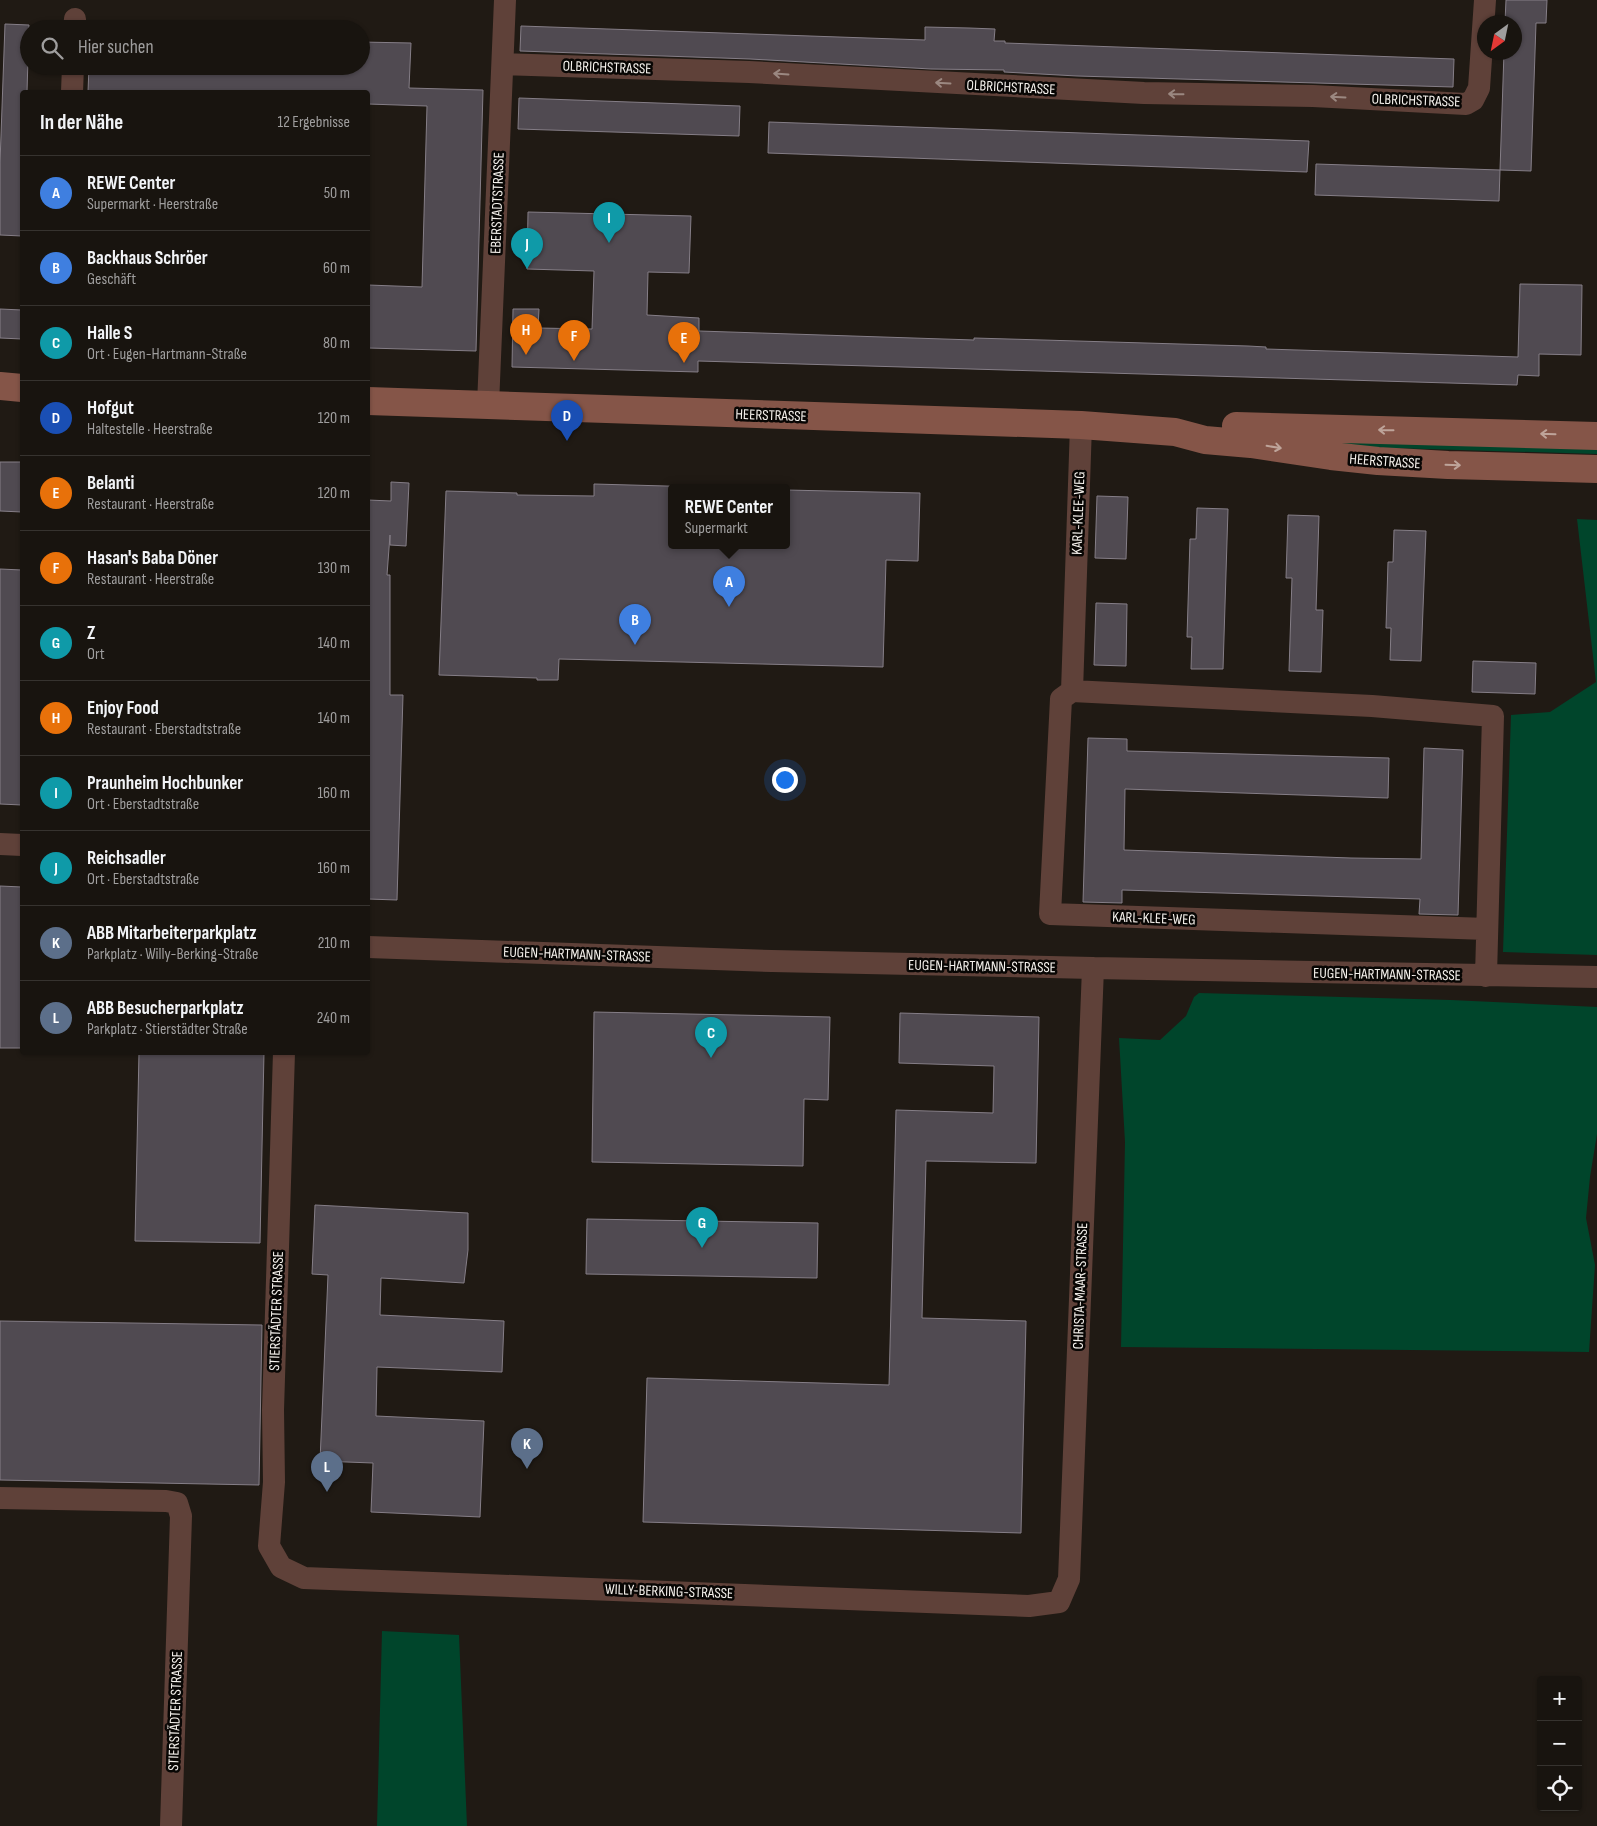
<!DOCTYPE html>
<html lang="de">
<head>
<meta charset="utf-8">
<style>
  body { margin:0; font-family:"Sofia Sans Condensed",sans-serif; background:#211d18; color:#f1f3f6 }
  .controls { position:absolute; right:15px; bottom:15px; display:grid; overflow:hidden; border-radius:5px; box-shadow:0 1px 4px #0004 }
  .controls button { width:45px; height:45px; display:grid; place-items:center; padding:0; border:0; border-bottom:1px solid #36332f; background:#18140f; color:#f1f3f6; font:25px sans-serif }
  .compass { position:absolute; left:1477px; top:15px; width:45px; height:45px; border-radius:50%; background:#18140f; box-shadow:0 1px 4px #0004; rotate:213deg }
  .you { position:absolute; left:784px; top:779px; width:18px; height:18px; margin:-12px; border:4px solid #fff; border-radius:50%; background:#1a73e8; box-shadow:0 0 0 8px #1a73e833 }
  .badge { display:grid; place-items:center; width:32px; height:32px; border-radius:50%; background:#f28af2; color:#fff; font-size:16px; font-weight:700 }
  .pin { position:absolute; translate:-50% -41px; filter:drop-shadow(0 1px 2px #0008) }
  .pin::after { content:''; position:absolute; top:26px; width:18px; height:15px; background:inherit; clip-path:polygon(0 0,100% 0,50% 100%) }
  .popup { position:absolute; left:668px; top:484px; width:122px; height:65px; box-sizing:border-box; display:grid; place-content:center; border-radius:5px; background:#18140f; filter:drop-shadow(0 1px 4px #0005); font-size:16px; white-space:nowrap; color:#9f9e9e }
  .popup b { font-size:19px; color:#f1f3f6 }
  .popup::after { content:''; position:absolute; left:50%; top:100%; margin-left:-10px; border:10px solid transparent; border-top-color:#18140f }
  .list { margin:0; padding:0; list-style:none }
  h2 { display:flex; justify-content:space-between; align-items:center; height:65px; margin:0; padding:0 20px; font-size:21px }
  h2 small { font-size:16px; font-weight:400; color:#9f9e9e }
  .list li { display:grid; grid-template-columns:32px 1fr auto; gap:15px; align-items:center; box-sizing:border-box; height:75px; padding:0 20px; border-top:1px solid #36332f }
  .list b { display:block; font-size:19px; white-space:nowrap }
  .list p { margin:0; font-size:16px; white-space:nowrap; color:#9f9e9e }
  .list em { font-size:16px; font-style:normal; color:#9f9e9e }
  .icon { flex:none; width:28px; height:28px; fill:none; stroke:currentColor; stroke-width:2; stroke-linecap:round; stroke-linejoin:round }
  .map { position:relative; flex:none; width:1597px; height:1826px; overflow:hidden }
  .search { position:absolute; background:#18140f; box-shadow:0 1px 4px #0004; left:20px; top:20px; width:350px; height:55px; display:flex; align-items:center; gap:12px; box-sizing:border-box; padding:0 18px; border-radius:28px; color:#9f9e9e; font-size:19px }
  .panel { position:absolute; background:#18140f; box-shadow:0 1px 4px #0004; left:20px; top:90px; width:350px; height:965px; border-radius:5px }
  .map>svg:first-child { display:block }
  .green { fill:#00452b }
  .building { fill:#504a51; stroke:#857e87 }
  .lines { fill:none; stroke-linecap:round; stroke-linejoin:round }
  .street { stroke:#5f4139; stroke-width:22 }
  .secondary { stroke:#855548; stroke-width:28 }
  .oneway { stroke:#9b8881 }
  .oneway2 { stroke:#bea49a }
  .labels { text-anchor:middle; stroke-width:5; stroke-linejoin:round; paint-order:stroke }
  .street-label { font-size:15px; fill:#f6f2ed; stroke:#080604 }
</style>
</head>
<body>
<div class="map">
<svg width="1597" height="1826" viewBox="0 0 1597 1826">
  <rect width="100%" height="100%" fill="#201a14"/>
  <!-- green -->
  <path class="green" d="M1264,440L1597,446V454L1326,446Z
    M1577,519L1597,520V955L1503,952L1511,715L1550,712L1596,682Z
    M1199,993L1451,1000L1597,1007V1134L1590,1177L1586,1218L1595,1265L1589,1352L1121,1347L1125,1142L1119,1038L1160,1040L1186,1016L1194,997Z
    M382,1631L459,1635L467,1826H377Z"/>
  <!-- building -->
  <path class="building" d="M1506,0H1547L1546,23H1536L1531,171L1500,170L1499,201L1315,195L1316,164L1500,170L1504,52H1514V22H1505Z
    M5,24L29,25L27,92H22V236L0,235V163Z
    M521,26L925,40V27L969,28L995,29L994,41H1005V43L1454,59L1453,87L1077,76L1004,72V70L931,69L750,59L520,51Z
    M361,42L411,43L409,88L483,90L476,351L368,348V285L422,287L427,106L368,104V92H88L89,66H361Z
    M519,98L740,106L739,136L518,129Z
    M769,122L1309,141L1307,172L768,153Z
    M528,212L691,216L689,273L648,272L647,315L699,318V331L974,340V338L1248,346L1266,347V349L1518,357L1520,284L1582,285L1581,355L1539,354V376L1518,375L1517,385L698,361V372L512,367L513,309H539L538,328L592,329L594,271L527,269Z
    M0,309L22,310V339L0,338Z
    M0,462H22V512L0,511Z
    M391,482L409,483L406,546L390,545V535L387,575H390V695H403L397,900L368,899V500L391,501Z
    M594,484L738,488H672V546H786V490L920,493L918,561L886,560L883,667L559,659L558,680H537V678L439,675L446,491L517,493V495L594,496Z
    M1097,496L1128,497L1126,559L1095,558Z
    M1197,508L1228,509L1223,669H1191L1192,637H1187L1190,539H1196Z
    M1288,515L1319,516L1316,610H1323L1321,672L1289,671L1292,578H1286Z
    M1394,530L1426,531L1421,661L1390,660L1391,628H1386L1388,562H1393Z
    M0,569L22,570V805L0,804Z
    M1096,603L1127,604L1126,666L1094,665Z
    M1473,661L1536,663L1535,694L1472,692Z
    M1088,738L1127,739V751L1389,758L1388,798L1125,789L1124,850L1351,858L1421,859L1424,748L1463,750L1458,915L1419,914L1420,899L1122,890V903L1083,902Z
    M0,886L22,887V1048H0Z
    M594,1012L830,1017L828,1100L804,1099L803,1166L592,1162Z
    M900,1013L1039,1017L1036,1163L926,1161L922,1318L1026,1321L1021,1533L643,1522L647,1378L889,1385L896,1110L993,1113L994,1066L899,1063Z
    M139,1052H264L260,1243L135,1241Z
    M315,1205L468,1213V1250L464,1283L381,1278L380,1315L504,1321L502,1372L377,1367L376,1416L484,1421L480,1517L371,1512L373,1463L320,1461L328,1275L312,1274Z
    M587,1219L818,1223L817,1278L586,1274Z
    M0,1321L262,1325L259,1485L0,1480Z"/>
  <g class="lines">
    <!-- street -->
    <path class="street" d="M74,29L75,19
      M503,64L749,72L1144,93L1313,96L1466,104L1473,100L1479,88L1485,0
      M72,92L73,66
      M488,405L505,0
      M1081,425L1072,691L1372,706L1493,716L1486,976
      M1072,691L1061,699L1050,914L1487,929
      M0,844L22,845
      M368,947L772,961L1093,968L1597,977
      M284,1052L273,1410L274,1482L269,1546L281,1567L304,1578L1029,1606L1059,1602L1069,1579L1093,968
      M0,1498L166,1501L177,1503L181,1516L171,1826"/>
    <!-- secondary -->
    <path class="secondary" d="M0,386L22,388
      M368,401L1081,425L1175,432L1205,440L1251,444L1331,456L1378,461L1448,465L1597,469
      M1236,426L1597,436"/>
  </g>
  <!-- one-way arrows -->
  <defs><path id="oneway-shaft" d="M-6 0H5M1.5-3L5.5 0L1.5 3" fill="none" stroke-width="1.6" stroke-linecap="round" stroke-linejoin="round" transform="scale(1.25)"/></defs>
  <g class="oneway">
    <use href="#oneway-shaft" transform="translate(781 74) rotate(-176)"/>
    <use href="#oneway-shaft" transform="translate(943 83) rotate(-177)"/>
    <use href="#oneway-shaft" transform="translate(1176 94) rotate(-179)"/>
    <use href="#oneway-shaft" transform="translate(1338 97) rotate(-177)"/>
  </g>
  <g class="oneway2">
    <use href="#oneway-shaft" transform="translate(1386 430) rotate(-179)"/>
    <use href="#oneway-shaft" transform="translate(1548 434) rotate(-178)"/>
    <use href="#oneway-shaft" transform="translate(1274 447) rotate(9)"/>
    <use href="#oneway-shaft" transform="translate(1453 465) rotate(2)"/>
  </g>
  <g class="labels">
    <!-- street labels -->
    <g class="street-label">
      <text transform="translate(607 67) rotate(2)" y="5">OLBRICHSTRASSE</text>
      <text transform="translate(1011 87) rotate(3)" y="5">OLBRICHSTRASSE</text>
      <text transform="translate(1416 100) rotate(2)" y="5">OLBRICHSTRASSE</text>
      <text transform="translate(497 203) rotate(-88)" y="5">EBERSTADTSTRASSE</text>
      <text transform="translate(771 415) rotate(2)" y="5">HEERSTRASSE</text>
      <text transform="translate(1385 461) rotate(4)" y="5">HEERSTRASSE</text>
      <text transform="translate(1078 513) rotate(-88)" y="5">KARL-KLEE-WEG</text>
      <text transform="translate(1154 918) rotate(2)" y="5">KARL-KLEE-WEG</text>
      <text transform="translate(577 954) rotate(2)" y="5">EUGEN-HARTMANN-STRASSE</text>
      <text transform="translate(982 966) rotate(1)" y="5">EUGEN-HARTMANN-STRASSE</text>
      <text transform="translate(1387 974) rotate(1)" y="5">EUGEN-HARTMANN-STRASSE</text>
      <text transform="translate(1080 1286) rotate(-88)" y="5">CHRISTA-MAAR-STRASSE</text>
      <text transform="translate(276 1311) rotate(-88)" y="5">STIERSTÄDTER STRASSE</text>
      <text transform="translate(669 1591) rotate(2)" y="5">WILLY-BERKING-STRASSE</text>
      <text transform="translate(175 1711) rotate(-88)" y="5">STIERSTÄDTER STRASSE</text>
    </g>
  </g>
</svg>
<div class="controls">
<button>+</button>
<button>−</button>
<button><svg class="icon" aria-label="locate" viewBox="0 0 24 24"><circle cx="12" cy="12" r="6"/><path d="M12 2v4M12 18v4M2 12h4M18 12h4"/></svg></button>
</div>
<svg class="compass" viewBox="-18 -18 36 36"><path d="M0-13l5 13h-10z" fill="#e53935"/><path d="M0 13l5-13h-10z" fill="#9f9e9e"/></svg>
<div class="you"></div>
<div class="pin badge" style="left:729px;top:607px;background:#3f7fe0">A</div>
<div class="popup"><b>REWE Center</b>Supermarkt</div>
<div class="pin badge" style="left:635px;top:645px;background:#3f7fe0">B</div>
<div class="pin badge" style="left:711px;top:1058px;background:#0f9aa8">C</div>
<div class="pin badge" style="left:567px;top:441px;background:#1a4fb4">D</div>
<div class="pin badge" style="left:684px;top:363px;background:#e8710a">E</div>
<div class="pin badge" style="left:574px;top:361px;background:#e8710a">F</div>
<div class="pin badge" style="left:702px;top:1248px;background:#0f9aa8">G</div>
<div class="pin badge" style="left:526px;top:355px;background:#e8710a">H</div>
<div class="pin badge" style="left:609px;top:243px;background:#0f9aa8">I</div>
<div class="pin badge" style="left:527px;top:269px;background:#0f9aa8">J</div>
<div class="pin badge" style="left:527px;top:1469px;background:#5c6f8a">K</div>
<div class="pin badge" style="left:327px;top:1492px;background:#5c6f8a">L</div>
<div class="search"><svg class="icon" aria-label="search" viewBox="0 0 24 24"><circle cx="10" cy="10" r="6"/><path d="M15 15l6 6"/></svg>Hier suchen</div>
<section class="panel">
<h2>In der Nähe<small>12 Ergebnisse</small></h2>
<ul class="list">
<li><span class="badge" style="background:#3f7fe0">A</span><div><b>REWE Center</b><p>Supermarkt · Heerstraße</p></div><em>50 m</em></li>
<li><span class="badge" style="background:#3f7fe0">B</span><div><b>Backhaus Schröer</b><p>Geschäft</p></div><em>60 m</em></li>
<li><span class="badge" style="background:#0f9aa8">C</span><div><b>Halle S</b><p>Ort · Eugen-Hartmann-Straße</p></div><em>80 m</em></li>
<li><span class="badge" style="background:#1a4fb4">D</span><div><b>Hofgut</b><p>Haltestelle · Heerstraße</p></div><em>120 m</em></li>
<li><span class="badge" style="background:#e8710a">E</span><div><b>Belanti</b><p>Restaurant · Heerstraße</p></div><em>120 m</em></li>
<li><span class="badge" style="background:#e8710a">F</span><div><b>Hasan's Baba Döner</b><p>Restaurant · Heerstraße</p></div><em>130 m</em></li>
<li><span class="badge" style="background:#0f9aa8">G</span><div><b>Z</b><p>Ort</p></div><em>140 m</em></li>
<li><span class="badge" style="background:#e8710a">H</span><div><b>Enjoy Food</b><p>Restaurant · Eberstadtstraße</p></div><em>140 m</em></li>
<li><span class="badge" style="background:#0f9aa8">I</span><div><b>Praunheim Hochbunker</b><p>Ort · Eberstadtstraße</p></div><em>160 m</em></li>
<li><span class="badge" style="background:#0f9aa8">J</span><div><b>Reichsadler</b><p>Ort · Eberstadtstraße</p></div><em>160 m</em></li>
<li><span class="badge" style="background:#5c6f8a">K</span><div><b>ABB Mitarbeiterparkplatz</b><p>Parkplatz · Willy-Berking-Straße</p></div><em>210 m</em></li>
<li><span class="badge" style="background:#5c6f8a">L</span><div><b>ABB Besucherparkplatz</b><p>Parkplatz · Stierstädter Straße</p></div><em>240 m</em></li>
</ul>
</section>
</div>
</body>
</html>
